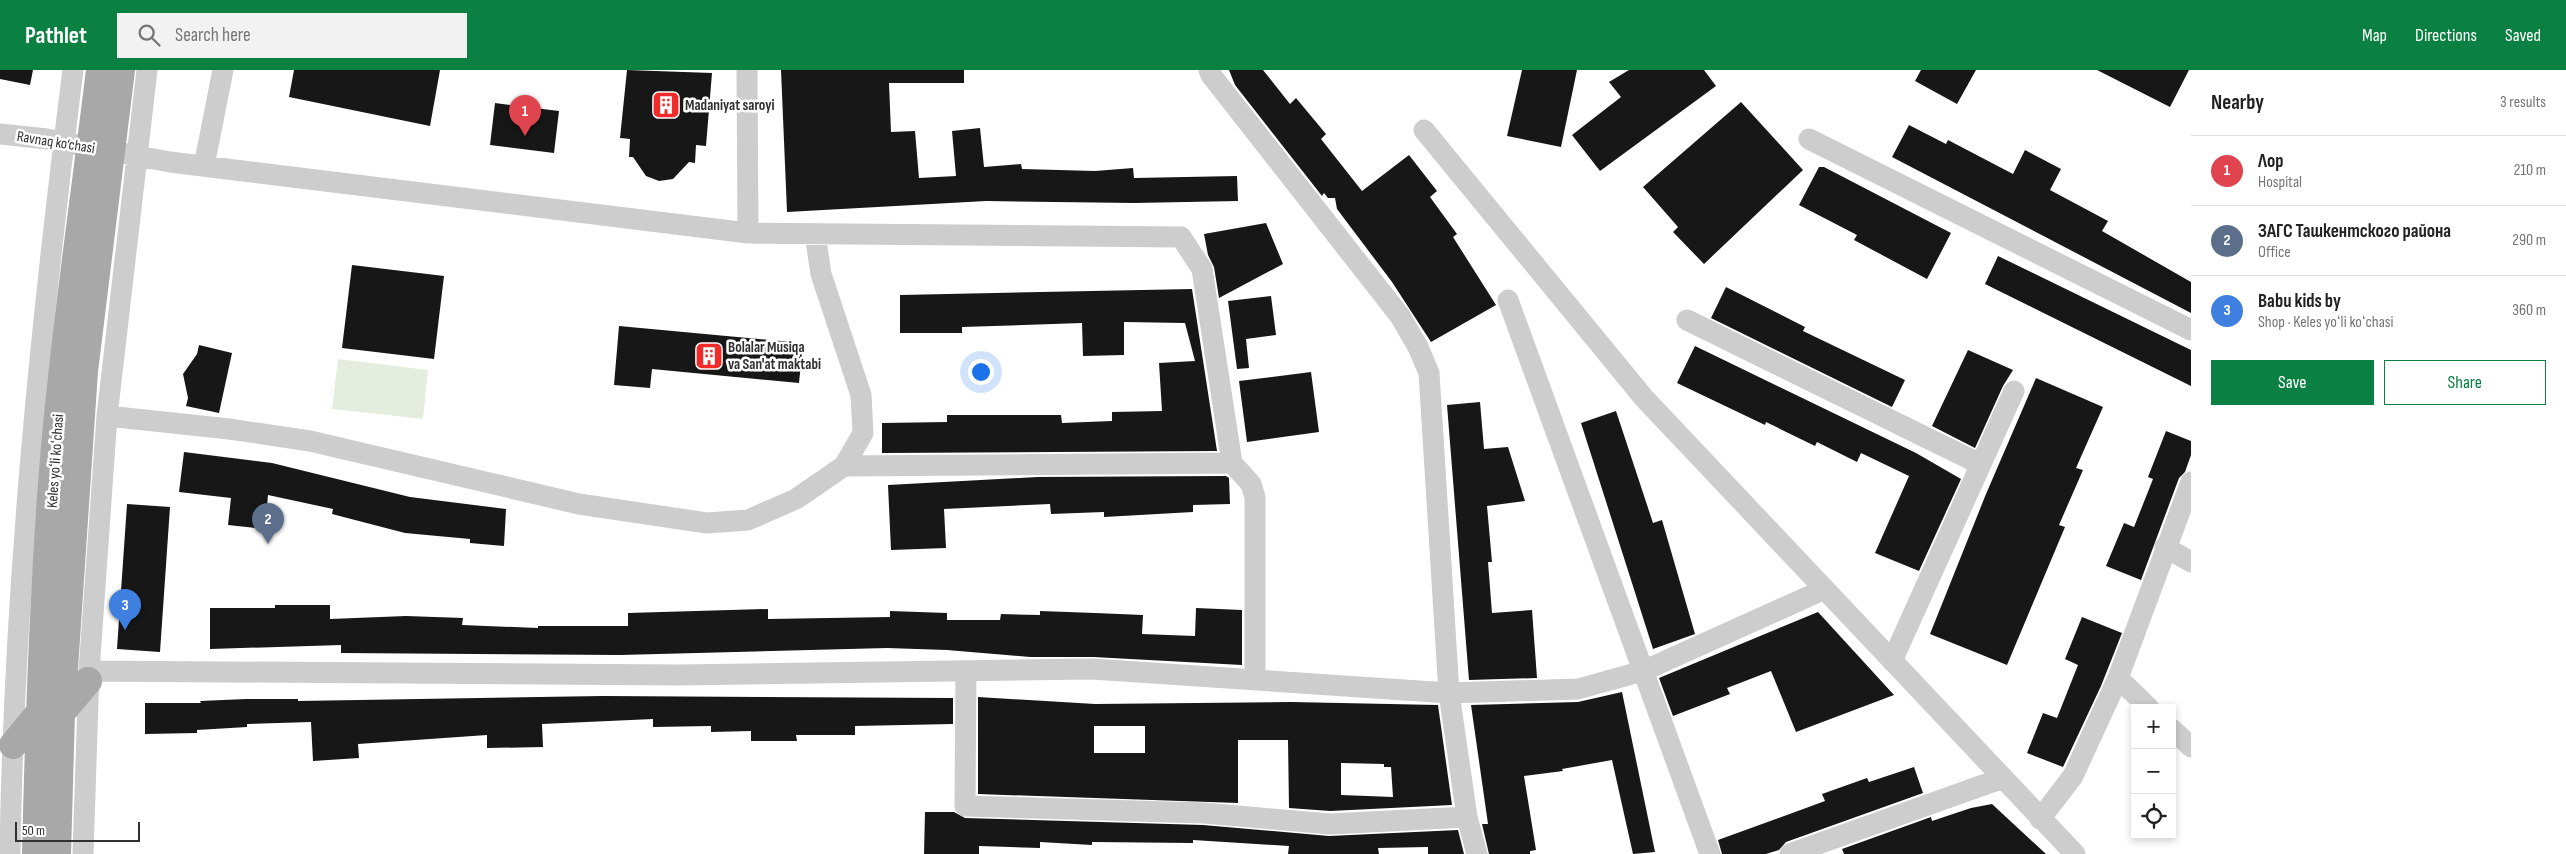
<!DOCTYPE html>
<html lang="en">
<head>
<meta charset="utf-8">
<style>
  body { margin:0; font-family:"Sofia Sans Condensed",sans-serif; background:#f2f2f2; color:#222 }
  .controls { position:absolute; right:15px; bottom:15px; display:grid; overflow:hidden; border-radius:0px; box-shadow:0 2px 8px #0003 }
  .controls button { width:45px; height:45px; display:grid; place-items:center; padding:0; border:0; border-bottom:1px solid #e0e0e0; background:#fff; color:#222; font:25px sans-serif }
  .scale { position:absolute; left:15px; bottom:12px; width:125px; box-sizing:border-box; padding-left:5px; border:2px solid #303030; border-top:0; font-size:14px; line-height:18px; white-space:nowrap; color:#303030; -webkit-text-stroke:4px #fff; paint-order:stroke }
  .you { position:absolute; left:980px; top:301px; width:18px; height:18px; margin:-12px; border:4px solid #fff; border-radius:50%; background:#1a73e8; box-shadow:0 0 0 8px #1a73e833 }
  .badge { display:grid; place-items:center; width:32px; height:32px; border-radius:50%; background:#0b8043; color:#fff; font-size:16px; font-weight:700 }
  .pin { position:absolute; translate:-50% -41px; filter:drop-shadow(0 1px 2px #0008) }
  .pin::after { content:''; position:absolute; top:26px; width:18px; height:15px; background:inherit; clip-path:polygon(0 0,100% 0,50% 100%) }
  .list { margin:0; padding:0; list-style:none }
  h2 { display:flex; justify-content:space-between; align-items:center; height:65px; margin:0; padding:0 20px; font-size:21px }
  h2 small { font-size:16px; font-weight:400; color:#767676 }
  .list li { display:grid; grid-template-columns:32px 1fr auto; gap:15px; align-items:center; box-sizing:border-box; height:70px; padding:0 20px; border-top:1px solid #e0e0e0 }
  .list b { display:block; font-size:19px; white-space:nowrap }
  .list p { margin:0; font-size:16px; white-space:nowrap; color:#767676 }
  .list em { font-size:16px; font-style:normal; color:#767676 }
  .actions { display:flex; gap:10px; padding:15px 20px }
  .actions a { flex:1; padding:11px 0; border:1px solid #0b8043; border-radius:0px; text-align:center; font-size:18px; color:#0b8043 }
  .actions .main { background:#0b8043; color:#fff }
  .icon { flex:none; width:28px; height:28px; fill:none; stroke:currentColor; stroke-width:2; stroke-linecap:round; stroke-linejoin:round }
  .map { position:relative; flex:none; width:2191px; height:784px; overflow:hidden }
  header { display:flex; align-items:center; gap:30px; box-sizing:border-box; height:70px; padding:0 25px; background:#0b8043; color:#fff }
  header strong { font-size:24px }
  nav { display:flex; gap:28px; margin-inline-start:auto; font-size:18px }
  .search { width:350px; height:45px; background:#f2f2f2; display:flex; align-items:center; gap:12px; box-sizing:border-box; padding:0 18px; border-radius:0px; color:#767676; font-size:19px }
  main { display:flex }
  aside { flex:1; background:#fff }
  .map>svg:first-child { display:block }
  .green { fill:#e5eede }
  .building { fill:#171717; fill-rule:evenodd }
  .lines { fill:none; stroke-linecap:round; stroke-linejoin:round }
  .minor { stroke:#cdcdcd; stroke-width:21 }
  .major { stroke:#a8a8a8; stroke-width:28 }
  .labels { text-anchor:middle; stroke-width:5; stroke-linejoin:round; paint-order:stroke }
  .poi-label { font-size:15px; font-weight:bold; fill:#303030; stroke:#fff; text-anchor:start }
  .street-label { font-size:15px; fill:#303030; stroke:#fff }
</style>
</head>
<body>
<header>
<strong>Pathlet</strong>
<div class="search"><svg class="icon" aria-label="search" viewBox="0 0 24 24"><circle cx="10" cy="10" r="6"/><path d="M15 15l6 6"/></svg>Search here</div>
<nav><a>Map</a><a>Directions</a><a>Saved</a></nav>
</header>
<main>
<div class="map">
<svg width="2191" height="784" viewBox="0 0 2191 784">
  <rect width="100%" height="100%" fill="#fff"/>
  <!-- green -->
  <path class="green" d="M338,289L428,300L423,349L332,339Z"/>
  <!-- building -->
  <path class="building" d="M0,0H33L30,15L0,9Z
    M294,0H440L430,56L289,27Z
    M627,0L712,3L706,76L696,75L695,93L689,92L673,109L659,111L646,106L633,87H629L630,69L620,68Z
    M781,0H964V13H889L891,62L915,61L919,108L956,106L952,61L980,58L984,97L1021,94L1022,99L1095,101L1133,98L1134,108L1237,106L1238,131L1134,133L986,131L787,142Z
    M1229,0H1263L1290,34L1296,28L1326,64L1321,69L1362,121L1409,85L1437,121L1430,127L1457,164L1453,167L1496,235L1431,272L1392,212L1337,139L1335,128H1328L1324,123L1322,126L1235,15Z
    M1522,0H1577L1561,77L1507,66Z
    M1629,0H1704L1716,16L1600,101L1572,65L1621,27L1609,12Z
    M1921,0H1976L1957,34L1915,11Z
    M2097,0H2189L2170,37Z
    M1741,32L1803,100L1704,194L1673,162L1678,157L1643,117Z
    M495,33L559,41L554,83L490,75Z
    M1909,55L1946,74L1948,70L2013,104L2025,80L2061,99L2050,120L2108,151L2102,161L2191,212V243L1892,87Z
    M1819,97H1824L1951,163L1927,209L1854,170L1857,165L1799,135Z
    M1266,153L1283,194L1219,228L1214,197L1208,185L1204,164Z
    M1998,186L2191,280V316L1985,214Z
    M352,195L444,206L434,289L342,278Z
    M1726,217L1805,257L1803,261L1905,310L1892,337L1711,248Z
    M1192,219L1217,381L882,383V353L947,352V345H1061L1062,353L1112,351V342L1162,341L1159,293L1195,291L1185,253L1124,252V285L1083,286L1082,253L962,257V263H900V225Z
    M1271,226L1276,265L1246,269L1249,298L1237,299L1228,231Z
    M619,256L803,273L799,313L652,299L650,318L614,315Z
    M199,275L232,283L219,343L186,336L188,328L183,304L197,284Z
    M1695,276L1916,383L1961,409L1919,501L1875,483L1909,406L1861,383L1857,392L1817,372L1815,376L1766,352L1765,355L1677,313Z
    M1968,280L2013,300L2003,316L1975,378L1932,356Z
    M1311,302L1319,362L1247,372L1239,311Z
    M2036,308L2103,337L2076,398L2083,400L2059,455L2065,457L2007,595L1930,564L1986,424Z
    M1480,332L1484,379L1508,377L1525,431L1487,436L1492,492H1488L1492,543L1532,540L1537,608L1469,610L1447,335Z
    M1616,341L1653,453L1662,450L1695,564L1653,579L1581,353Z
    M2166,361L2191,371V385L2185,402L2179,408L2141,510L2106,496L2124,453L2134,457L2153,409L2148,407Z
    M184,382L272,393L410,427L506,439L504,476L470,473V469L405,463L332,444L333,439L268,425L265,459L228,455L231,428L179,422Z
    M1226,406L1229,408L1230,434L1193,435V442L1104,447V442L1051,444L1050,434L944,439L946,478L891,480L888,415L1037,407Z
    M127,434L170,437L160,582L117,579Z
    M275,535H330V549L406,546L463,548L462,555L538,558V556H628V543L768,539V549L890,547V541L947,543V550H1000L1001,544L1040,545V541L1095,543L1143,545L1142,564L1195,566L1196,538L1242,540V595L1093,587H1030L947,580L887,578L620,585L341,583V575L210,579V538H275Z
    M1818,542L1894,625L1796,662L1771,601L1727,618L1730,624L1673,646L1659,608Z
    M2082,547L2122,563L2101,616L2063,697L2027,683L2043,643L2057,648L2078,595L2065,589Z
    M1622,622L1655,782L1633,784L1612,690L1562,699L1563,701L1524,706L1536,780L1530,781V784H1489L1482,754H1488L1471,635L1578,632Z
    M603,626L953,628V654L855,656V665H796L797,671H751V661L711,662V656L653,657V649L542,654L543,677L487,678V665L358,674L359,688L313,691L311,652L247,654V657L197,660V663L145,664V633H201L200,631L246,629H298V631Z
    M978,627L1095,634L1291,632L1438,635L1452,735L1330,741L1289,738L1288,670H1238V733L978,724ZM1094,656H1145V683H1094ZM1341,693L1384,694V697H1391L1393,727L1341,725Z
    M1914,697L1923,723L1786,772L1779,780L1766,784H1722L1718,770L1825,731L1822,724L1867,708L1869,712Z
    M1992,734L2046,784H1844L1842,779L1931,747L1932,751L1971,738Z
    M925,742H954L965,748L1203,755L1329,766L1458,760L1464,784H1428V777L1378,778L1379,784H1288L1289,776L1193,770V773L1092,772V775L1040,772V778L979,776V784H924Z"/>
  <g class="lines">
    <!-- minor -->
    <path class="minor" d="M747,0L748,163
      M1209,0L1211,5L1400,246L1418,277L1429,303L1449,623L1467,747L1477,784
      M1424,60L1644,328L2075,784
      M0,64L47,69L170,92L748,163L1181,167L1202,199L1232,393L1251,414L1255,427V610
      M1809,69L2191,260
      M204,96L223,0
      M1508,230L1710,784
      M1687,250L1980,394
      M107,346L229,359L310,371L579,434L707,453L748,450L796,429L844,396L863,363L861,325L821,204L815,164
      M844,396L1232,393
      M2165,477L2191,492
      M1892,591L2014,321
      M89,601L679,605L1092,599L1449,623L1578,619L1643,601L1825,519
      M966,601L965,736L1204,743L1330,754L1467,747
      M2118,608L2149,638
      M2172,659L2191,677
      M2040,749L2073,706L2118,608L2191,412
      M10,784C14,522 40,260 73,0
      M83,784L89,601L107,346L147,0
      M1790,784L2003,708"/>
    <!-- major -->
    <path class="major" d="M61,643L88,611
      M13,675L40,642
      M36,784C39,656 43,528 53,401C64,267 84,133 100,0
      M57,784L61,643L84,301L121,0"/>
  </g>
  <!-- icons -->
  <defs>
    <symbol id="building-square" viewBox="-11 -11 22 22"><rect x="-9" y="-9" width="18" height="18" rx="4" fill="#f02b29" stroke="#fff"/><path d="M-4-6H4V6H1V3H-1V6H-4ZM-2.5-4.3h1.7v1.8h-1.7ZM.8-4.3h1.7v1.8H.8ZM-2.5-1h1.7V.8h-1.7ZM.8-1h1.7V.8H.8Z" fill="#fff"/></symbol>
  </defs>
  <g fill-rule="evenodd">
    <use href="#building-square" x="650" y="19" width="32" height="32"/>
    <use href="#building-square" x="693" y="270" width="32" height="32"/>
  </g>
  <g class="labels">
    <!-- poi labels -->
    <g class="poi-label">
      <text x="685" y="40">Madaniyat saroyi</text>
      <text x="728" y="282">Bolalar Musiqa<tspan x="728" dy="17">va San'at maktabi</tspan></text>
    </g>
    <!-- street labels -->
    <g class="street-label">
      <text transform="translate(56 72) rotate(9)" y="5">Ravnaq ko‘chasi</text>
      <text transform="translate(55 391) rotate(-86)" y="5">Keles yoʻli koʻchasi</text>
    </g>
  </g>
</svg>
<div class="controls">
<button>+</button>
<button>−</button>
<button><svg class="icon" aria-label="locate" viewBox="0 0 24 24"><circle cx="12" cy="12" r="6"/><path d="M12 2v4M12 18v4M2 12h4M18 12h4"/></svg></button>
</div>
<div class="scale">50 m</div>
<div class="you"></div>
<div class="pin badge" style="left:525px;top:66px;background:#e0444e">1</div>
<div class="pin badge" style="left:268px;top:474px;background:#5c6f8a">2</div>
<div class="pin badge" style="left:125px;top:560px;background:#3f7fe0">3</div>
</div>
<aside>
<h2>Nearby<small>3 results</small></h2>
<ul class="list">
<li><span class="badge" style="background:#e0444e">1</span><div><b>Лор</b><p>Hospital</p></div><em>210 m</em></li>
<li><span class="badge" style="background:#5c6f8a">2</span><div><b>ЗАГС Ташкентского района</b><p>Office</p></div><em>290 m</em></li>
<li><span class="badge" style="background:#3f7fe0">3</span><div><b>Babu kids by</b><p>Shop · Keles yoʻli koʻchasi</p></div><em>360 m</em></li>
</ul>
<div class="actions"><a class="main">Save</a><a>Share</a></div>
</aside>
</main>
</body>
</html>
